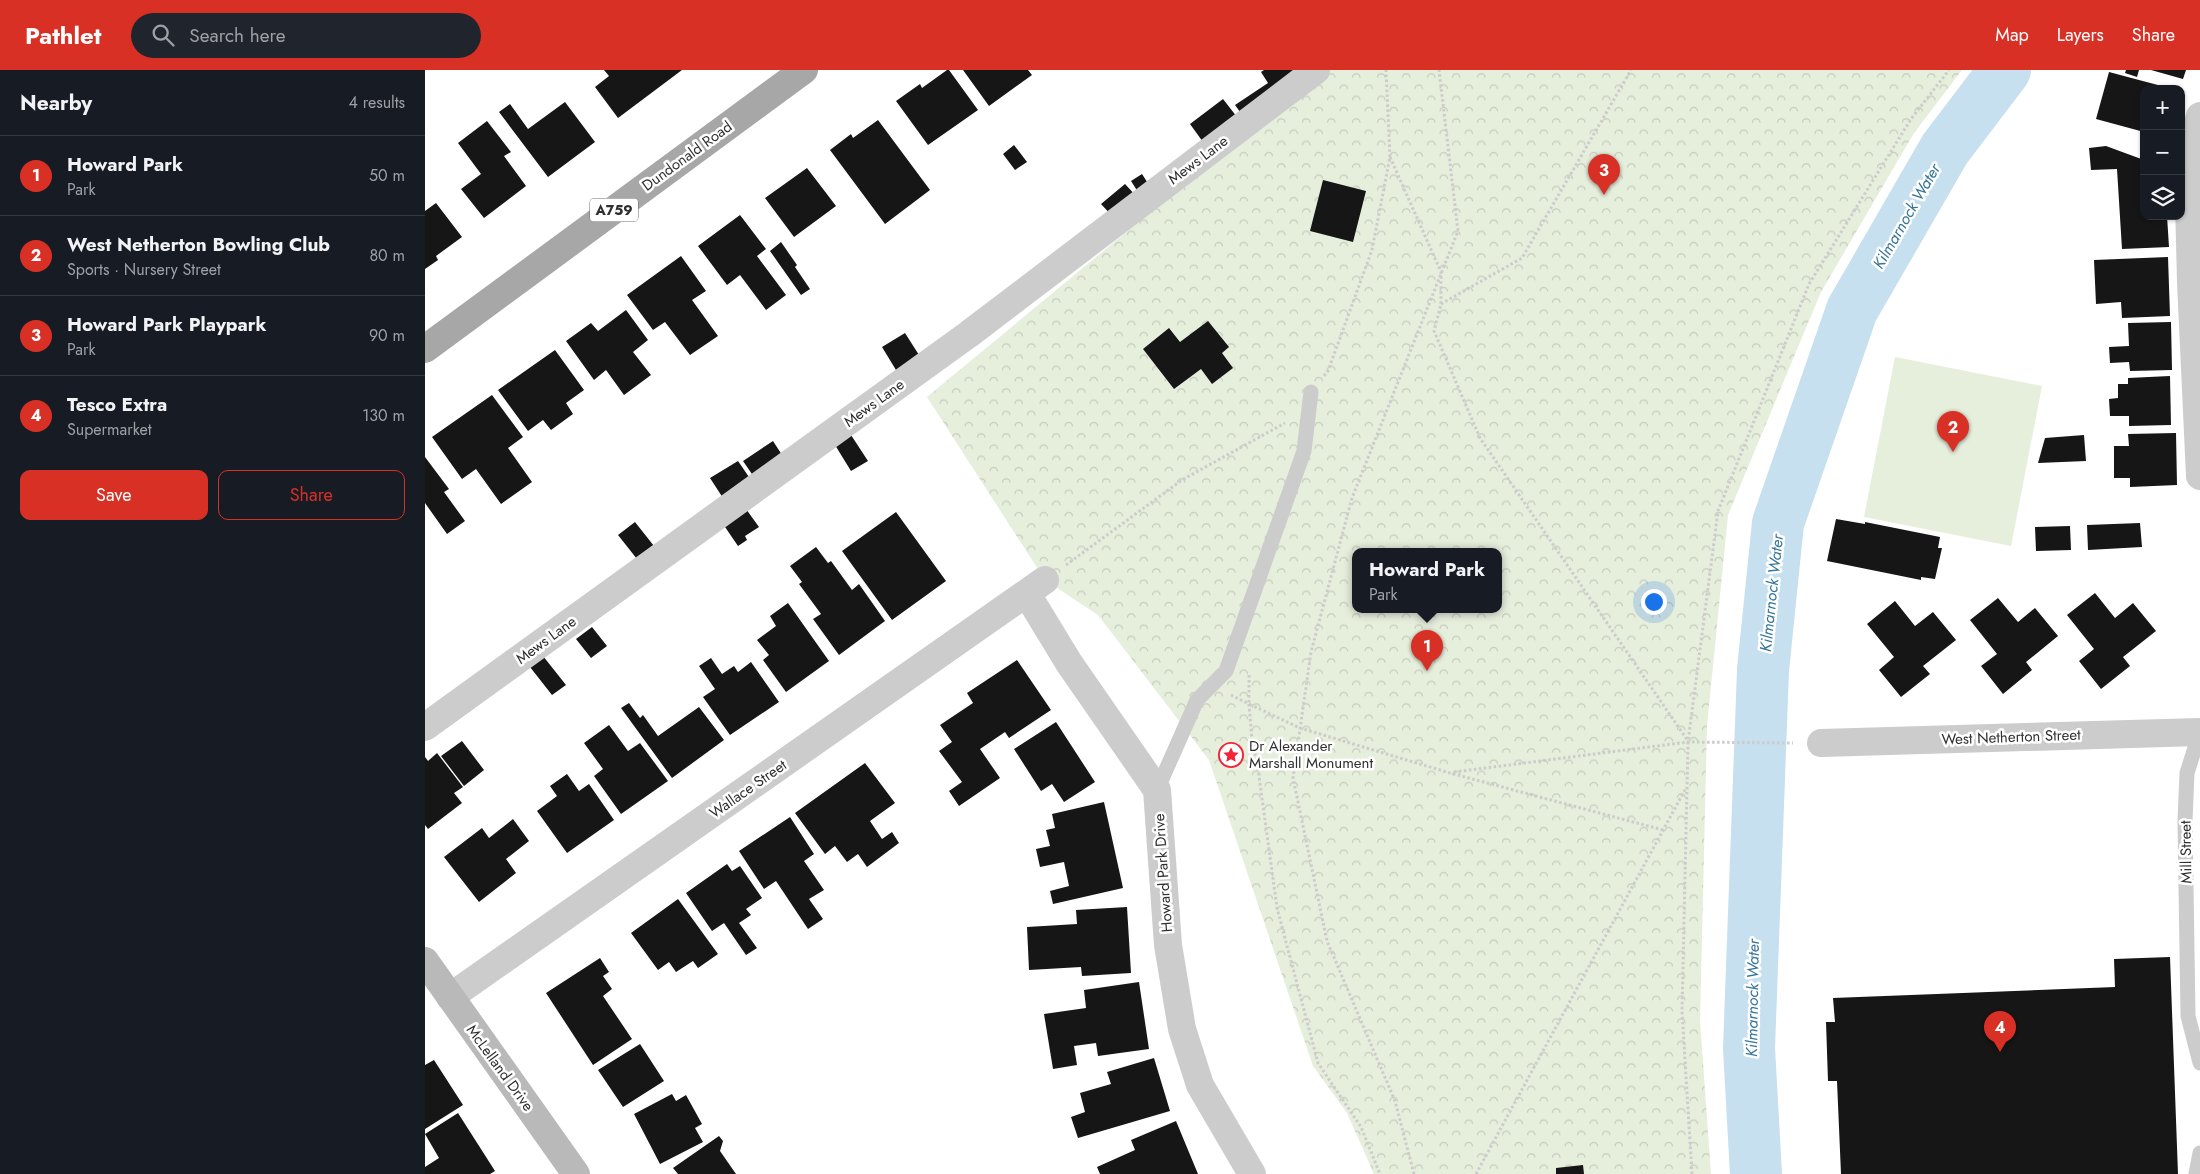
<!DOCTYPE html>
<html lang="en">
<head>
<meta charset="utf-8">
<style>
  body { margin:0; font-family:Jost,sans-serif; background:#20242c; color:#f1f3f6 }
  .controls { position:absolute; right:15px; top:15px; display:grid; overflow:hidden; border-radius:10px; box-shadow:0 1px 4px #0004 }
  .controls button { width:45px; height:45px; display:grid; place-items:center; padding:0; border:0; border-bottom:1px solid #363941; background:#171b24; color:#f1f3f6; font:25px sans-serif }
  .you { position:absolute; left:1228px; top:531px; width:18px; height:18px; margin:-12px; border:4px solid #fff; border-radius:50%; background:#1a73e8; box-shadow:0 0 0 8px #1a73e833 }
  .badge { display:grid; place-items:center; width:32px; height:32px; border-radius:50%; background:#d93025; color:#fff; font-size:16px; font-weight:700 }
  .pin { position:absolute; translate:-50% -41px; filter:drop-shadow(0 1px 2px #0008) }
  .pin::after { content:''; position:absolute; top:26px; width:18px; height:15px; background:inherit; clip-path:polygon(0 0,100% 0,50% 100%) }
  .popup { position:absolute; left:927px; top:478px; width:150px; height:65px; box-sizing:border-box; display:grid; place-content:center; border-radius:10px; background:#171b24; filter:drop-shadow(0 1px 4px #0005); font-size:16px; white-space:nowrap; color:#9ea1a6 }
  .popup b { font-size:19px; color:#f1f3f6 }
  .popup::after { content:''; position:absolute; left:50%; top:100%; margin-left:-10px; border:10px solid transparent; border-top-color:#171b24 }
  .list { margin:0; padding:0; list-style:none }
  h2 { display:flex; justify-content:space-between; align-items:center; height:65px; margin:0; padding:0 20px; font-size:21px }
  h2 small { font-size:16px; font-weight:400; color:#9ea1a6 }
  .list li { display:grid; grid-template-columns:32px 1fr auto; gap:15px; align-items:center; box-sizing:border-box; height:80px; padding:0 20px; border-top:1px solid #363941 }
  .list b { display:block; font-size:19px; white-space:nowrap }
  .list p { margin:0; font-size:16px; white-space:nowrap; color:#9ea1a6 }
  .list em { font-size:16px; font-style:normal; color:#9ea1a6 }
  .actions { display:flex; gap:10px; padding:15px 20px }
  .actions a { flex:1; padding:11px 0; border:1px solid #d93025; border-radius:10px; text-align:center; font-size:18px; color:#d93025 }
  .actions .main { background:#d93025; color:#fff }
  .icon { flex:none; width:28px; height:28px; fill:none; stroke:currentColor; stroke-width:2; stroke-linecap:round; stroke-linejoin:round }
  .map { position:relative; flex:none; width:1775px; height:1104px; overflow:hidden }
  header { display:flex; align-items:center; gap:30px; box-sizing:border-box; height:70px; padding:0 25px; background:#d93025; color:#fff }
  header strong { font-size:24px }
  nav { display:flex; gap:28px; margin-inline-start:auto; font-size:18px }
  .search { width:350px; height:45px; background:#20242c; display:flex; align-items:center; gap:12px; box-sizing:border-box; padding:0 18px; border-radius:28px; color:#9ea1a6; font-size:19px }
  main { display:flex }
  aside { flex:1; background:#171b24 }
  .map>svg:first-child { display:block }
  .park { fill:url(#park-crowns); fill-rule:evenodd }
  .garden { fill:#e6eedc }
  .lines { fill:none; stroke-linecap:round; stroke-linejoin:round }
  .river { stroke:#c6e0ef; stroke-width:52 }
  .building { fill:#161616 }
  .path { stroke:#ccc; stroke-width:3; stroke-dasharray:2.5 2.5; stroke-linecap:butt }
  .lane { stroke:#ccc; stroke-width:15 }
  .street { stroke:#ccc; stroke-width:28 }
  .secondary { stroke:#b9b9b9; stroke-width:28 }
  .primary { stroke:#a7a7a7; stroke-width:28 }
  .labels { text-anchor:middle; stroke-width:5; stroke-linejoin:round; paint-order:stroke }
  .shield { fill:#fff; stroke:#6d6d6d; stroke-width:1 }
  .shield-label { font-size:14px; font-weight:bold; fill:#2f2f2f }
  .street-label { font-size:15px; fill:#2f2f2f; stroke:#fff }
  .poi-label { font-size:15px; fill:#2f2f2f; stroke:#fff; text-anchor:start }
  .water-label { font-size:16px; font-style:italic; fill:#357599; stroke:#fff }
</style>
</head>
<body>
<header>
<strong>Pathlet</strong>
<div class="search"><svg class="icon" aria-label="search" viewBox="0 0 24 24"><circle cx="10" cy="10" r="6"/><path d="M15 15l6 6"/></svg>Search here</div>
<nav><a>Map</a><a>Layers</a><a>Share</a></nav>
</header>
<main>
<aside>
<h2>Nearby<small>4 results</small></h2>
<ul class="list">
<li><span class="badge">1</span><div><b>Howard Park</b><p>Park</p></div><em>50 m</em></li>
<li><span class="badge">2</span><div><b>West Netherton Bowling Club</b><p>Sports · Nursery Street</p></div><em>80 m</em></li>
<li><span class="badge">3</span><div><b>Howard Park Playpark</b><p>Park</p></div><em>90 m</em></li>
<li><span class="badge">4</span><div><b>Tesco Extra</b><p>Supermarket</p></div><em>130 m</em></li>
</ul>
<div class="actions"><a class="main">Save</a><a>Share</a></div>
</aside>
<div class="map">
<svg width="1775" height="1104" viewBox="0 0 1775 1104">
  <defs>
    <pattern id="park-crowns" width="20" height="18" patternUnits="userSpaceOnUse" patternTransform="scale(1.25)"><rect width="20" height="18" fill="#e6eedc"/><path d="M2 6a3 3 0 1 1 6 0M12 15a3 3 0 1 1 6 0" fill="none" stroke="#c6ccbd"/></pattern>
  </defs>
  <rect width="100%" height="100%" fill="#fff"/>
  <!-- park -->
  <path class="park" d="M897,0H1537L1489,63L1396,222L1303,445L1282,656L1275,951L1286,1104H949L922,1043L888,996L784,690L673,545L620,510L502,327ZM931,482H1073V540H931Z"/>
  <!-- garden -->
  <path class="garden" d="M1470,287L1617,316L1586,476L1439,447Z"/>
  <g class="lines">
    <!-- river -->
    <path class="river" d="M1331,1104L1324,978L1338,600L1353,453L1427,240L1520,79L1580,0"/>
  </g>
  <!-- building -->
  <path class="building" d="M179,0H257L193,48L170,17L184,6Z
    M522,0H524L553,40L503,75L471,31L495,14L497,18Z
    M538,0H603L607,5L564,36Z
    M839,0H881L818,46L810,35L843,13L836,2Z
    M1701,0H1714L1712,7L1700,3Z
    M1726,0H1761L1758,9Z
    M1684,2L1744,18L1719,19V62L1671,49Z
    M798,29L812,47L778,72L765,54Z
    M140,32L170,72L123,107L74,42L85,34L103,59Z
    M453,50L505,120L460,154L405,80L426,64L428,68Z
    M62,51L86,82L79,86L101,116L59,148L36,119L56,104L33,73Z
    M589,75L602,92L590,100L578,84Z
    M1681,76L1719,90V146H1742L1744,177L1697,179L1692,99L1666,100L1664,78Z
    M382,98L411,136L369,167L340,128Z
    M717,104L726,118L715,125L706,111Z
    M898,110L941,121L928,172L885,161Z
    M700,114L713,128L689,148L676,134Z
    M11,133L37,167L11,186L13,190L0,199V141Z
    M315,145L341,179L332,186L361,225L341,240L315,205L302,215L273,176Z
    M356,172L372,195L370,197L385,219L376,225L345,181Z
    M256,186L281,221L267,230L293,266L265,285L240,252L228,260L202,225Z
    M1743,187L1745,246L1697,248L1696,232L1671,234L1669,190Z
    M201,240L223,270L208,282L226,305L199,325L181,300L169,310L141,271L166,253L173,261Z
    M783,251L804,277L797,283L808,298L787,314L776,299L749,319L718,279L744,258L755,272Z
    M1746,252L1747,300L1705,301L1704,292L1685,293L1684,277L1704,276L1703,253Z
    M480,263L494,285L471,300L457,277Z
    M130,280L159,320L141,333L148,344L126,360L118,350L103,361L73,320Z
    M1745,306L1746,355L1704,356V346H1685L1684,329L1693,328V314H1703V308Z
    M67,325L98,367L83,378L107,412L76,434L51,399L37,409L7,367Z
    M1751,363L1752,415L1705,417V408H1689V376H1704L1703,364Z
    M426,365L443,391L426,401L410,375Z
    M1659,365L1661,391L1613,393L1620,368Z
    M348,371L359,388L329,407L318,391Z
    M0,387L24,419L19,422L40,451L22,464L0,433Z
    M313,391L326,410L298,428L285,408Z
    M321,439L334,457L320,466L322,470L313,476L298,454Z
    M471,442L521,511L467,550L417,481Z
    M1411,449L1440,454V452L1515,467L1513,478H1517L1510,509L1496,507V510L1402,491Z
    M210,452L229,476L212,489L193,465Z
    M1715,453L1717,477L1663,480L1662,455Z
    M1645,456L1646,480L1611,481L1610,457Z
    M391,477L403,493L406,491L427,520L434,514L460,551L414,585L388,549L396,544L374,514L377,512L365,496Z
    M1670,523L1690,548L1708,533L1731,561L1698,587L1705,596L1676,619L1654,591L1669,579L1642,545Z
    M1573,528L1593,552L1610,538L1633,566L1601,592L1607,600L1578,624L1556,596L1572,584L1545,550Z
    M1470,531L1490,556L1508,542L1531,570L1498,596L1505,604L1476,627L1454,600L1469,587L1442,554Z
    M363,533L404,591L361,622L338,590L344,585L332,570L351,556L345,546Z
    M167,557L182,576L166,588L151,569Z
    M118,586L141,615L127,625L105,597Z
    M286,588L297,604L309,596L313,602L326,592L354,632L305,665L278,627L290,619L274,596Z
    M592,590L626,640L584,668L580,662L555,679L575,708L534,736L524,721L537,712L514,681L527,672L515,655L548,633L542,623Z
    M204,633L215,648L218,645L233,666L274,637L299,670L247,708L196,638Z
    M631,652L670,712L639,732L627,714L616,721L589,679Z
    M184,655L203,681L215,673L243,711L196,744L169,706L178,699L159,673Z
    M37,671L59,700L39,716L16,686Z
    M12,683L38,717L29,723L37,733L3,759L0,755V687L3,691Z
    M440,693L470,733L445,751L457,769L467,762L474,773L442,797L433,784L422,792L410,776L400,784L370,743Z
    M142,704L154,721L164,714L189,750L142,783L112,741L132,726L125,716Z
    M679,732L698,818L628,834L625,821L644,816L639,792L615,797L611,779L625,776L621,760L630,758L627,744Z
    M365,747L389,784L379,791L399,820L384,829L398,849L383,859L351,811L339,819L314,781Z
    M88,749L104,771L81,789L91,803L54,832L19,787L57,758L64,768Z
    M302,794L307,801L315,796L337,828L321,839L326,845L314,853L332,878L321,885L299,853L287,861L261,823Z
    M253,829L293,884L273,898L268,891L251,902L244,892L233,900L206,863Z
    M702,837L706,903L657,906L656,897L604,900L602,857L652,854L651,840Z
    M1745,887L1753,1104H1416L1412,1011H1403L1401,952H1410L1408,928L1690,917L1689,889Z
    M175,888L184,902L178,906L187,919L178,926L207,969L168,995L121,923Z
    M714,912L724,979L673,986L671,973L649,976L652,995L628,999L619,944L661,938L659,920Z
    M215,974L239,1011L198,1037L173,1000Z
    M729,988L745,1041L653,1068L646,1047L660,1042L655,1023L686,1014L682,1002Z
    M9,990L38,1035L0,1059V995Z
    M247,1024L251,1031L261,1025L277,1054L270,1058L278,1072L235,1094L209,1044Z
    M33,1043L70,1101L65,1104H0V1097L14,1088L0,1064Z
    M751,1051L773,1104H675L672,1097L710,1080L706,1070Z
    M294,1066L298,1071L295,1081L311,1104H253L248,1098Z
    M1158,1095L1159,1104H1131V1098Z"/>
  <g class="lines">
    <!-- path -->
    <path class="path" d="M965,87L1016,202V234L1009,261L1055,368L1263,671
      M1016,234L1097,188L1206,0
      M899,306L903,301L947,180L965,87L961,0
      M641,495L757,410L860,353
      M824,605V634L875,658L1025,703L1238,760
      M806,625L824,634L827,670L833,699L852,838L893,993L936,1057L955,1104
      M1029,702L1263,672L1368,673
      M989,1104L970,1031L902,871L868,708L886,582L927,428L1033,161L1014,0
      M1051,1104L1261,718
      M1267,1104L1257,941L1263,672L1293,441L1384,214L1486,49L1524,0"/>
    <!-- lane -->
    <path class="lane" d="M1775,662L1762,703L1760,751L1763,946L1775,993
      M732,720L772,630L801,601L879,381L886,322
      M1771,1104L1775,1083"/>
    <!-- street -->
    <path class="street" d="M1775,46L1763,91L1766,212L1775,406
      M602,524L644,593L732,720L743,875L757,959L775,1015L827,1104
      M0,657L544,264L891,0
      M1396,673L1775,662
      M25,927L620,510"/>
    <!-- secondary -->
    <path class="secondary" d="M0,891L151,1104"/>
    <!-- primary -->
    <path class="primary" d="M0,279L379,0"/>
  </g>
  <!-- icons -->
  <defs>
    <symbol id="sight-ring" viewBox="-11 -11 22 22"><circle r="9.5" fill="#fff" stroke="#f52339" stroke-width="1.5"/><path d="M0-6L1.8-2.2L6-1.7L2.9 1.2L3.7 5.4L0 3.3L-3.7 5.4L-2.9 1.2L-6-1.7L-1.8-2.2Z" fill="#f52339"/></symbol>
  </defs>
  <g fill-rule="evenodd">
    <use href="#sight-ring" x="792" y="671" width="28" height="28"/>
  </g>
  <g class="labels">
    <!-- shield labels -->
    <rect class="shield" x="165" y="128.5" width="48" height="23" rx="4"/>
    <g class="shield-label">
      <text x="189" y="145">A759</text>
    </g>
    <!-- street labels -->
    <g class="street-label">
      <text transform="translate(262 86) rotate(-36)" y="5">Dundonald Road</text>
      <text transform="translate(773 90) rotate(-37)" y="5">Mews Lane</text>
      <text transform="translate(449 333) rotate(-36)" y="5">Mews Lane</text>
      <text transform="translate(121 570) rotate(-36)" y="5">Mews Lane</text>
      <text transform="translate(1586 667) rotate(-2)" y="5">West Netherton Street</text>
      <text transform="translate(323 719) rotate(-35)" y="5">Wallace Street</text>
      <text transform="translate(1761 782) rotate(-91)" y="5">Mill Street</text>
      <text transform="translate(738 803) rotate(-94)" y="5">Howard Park Drive</text>
      <text transform="translate(75 998) rotate(54)" y="5">McLelland Drive</text>
    </g>
    <!-- poi labels -->
    <g class="poi-label">
      <text x="824" y="681">Dr Alexander<tspan x="824" dy="17">Marshall Monument</tspan></text>
    </g>
    <!-- water labels -->
    <g class="water-label">
      <text transform="translate(1481 146) rotate(-60)" y="6">Kilmarnock Water</text>
      <text transform="translate(1346 523) rotate(-84)" y="6">Kilmarnock Water</text>
      <text transform="translate(1327 928) rotate(-89)" y="6">Kilmarnock Water</text>
    </g>
  </g>
</svg>
<div class="controls">
<button>+</button>
<button>−</button>
<button><svg class="icon" aria-label="layers" viewBox="0 0 24 24"><path d="M12 4l9 5-9 5-9-5zM3 14l9 5 9-5"/></svg></button>
</div>
<div class="you"></div>
<div class="pin badge" style="left:1002px;top:601px">1</div>
<div class="popup"><b>Howard Park</b>Park</div>
<div class="pin badge" style="left:1528px;top:382px">2</div>
<div class="pin badge" style="left:1179px;top:125px">3</div>
<div class="pin badge" style="left:1575px;top:982px">4</div>
</div>
</main>
</body>
</html>
